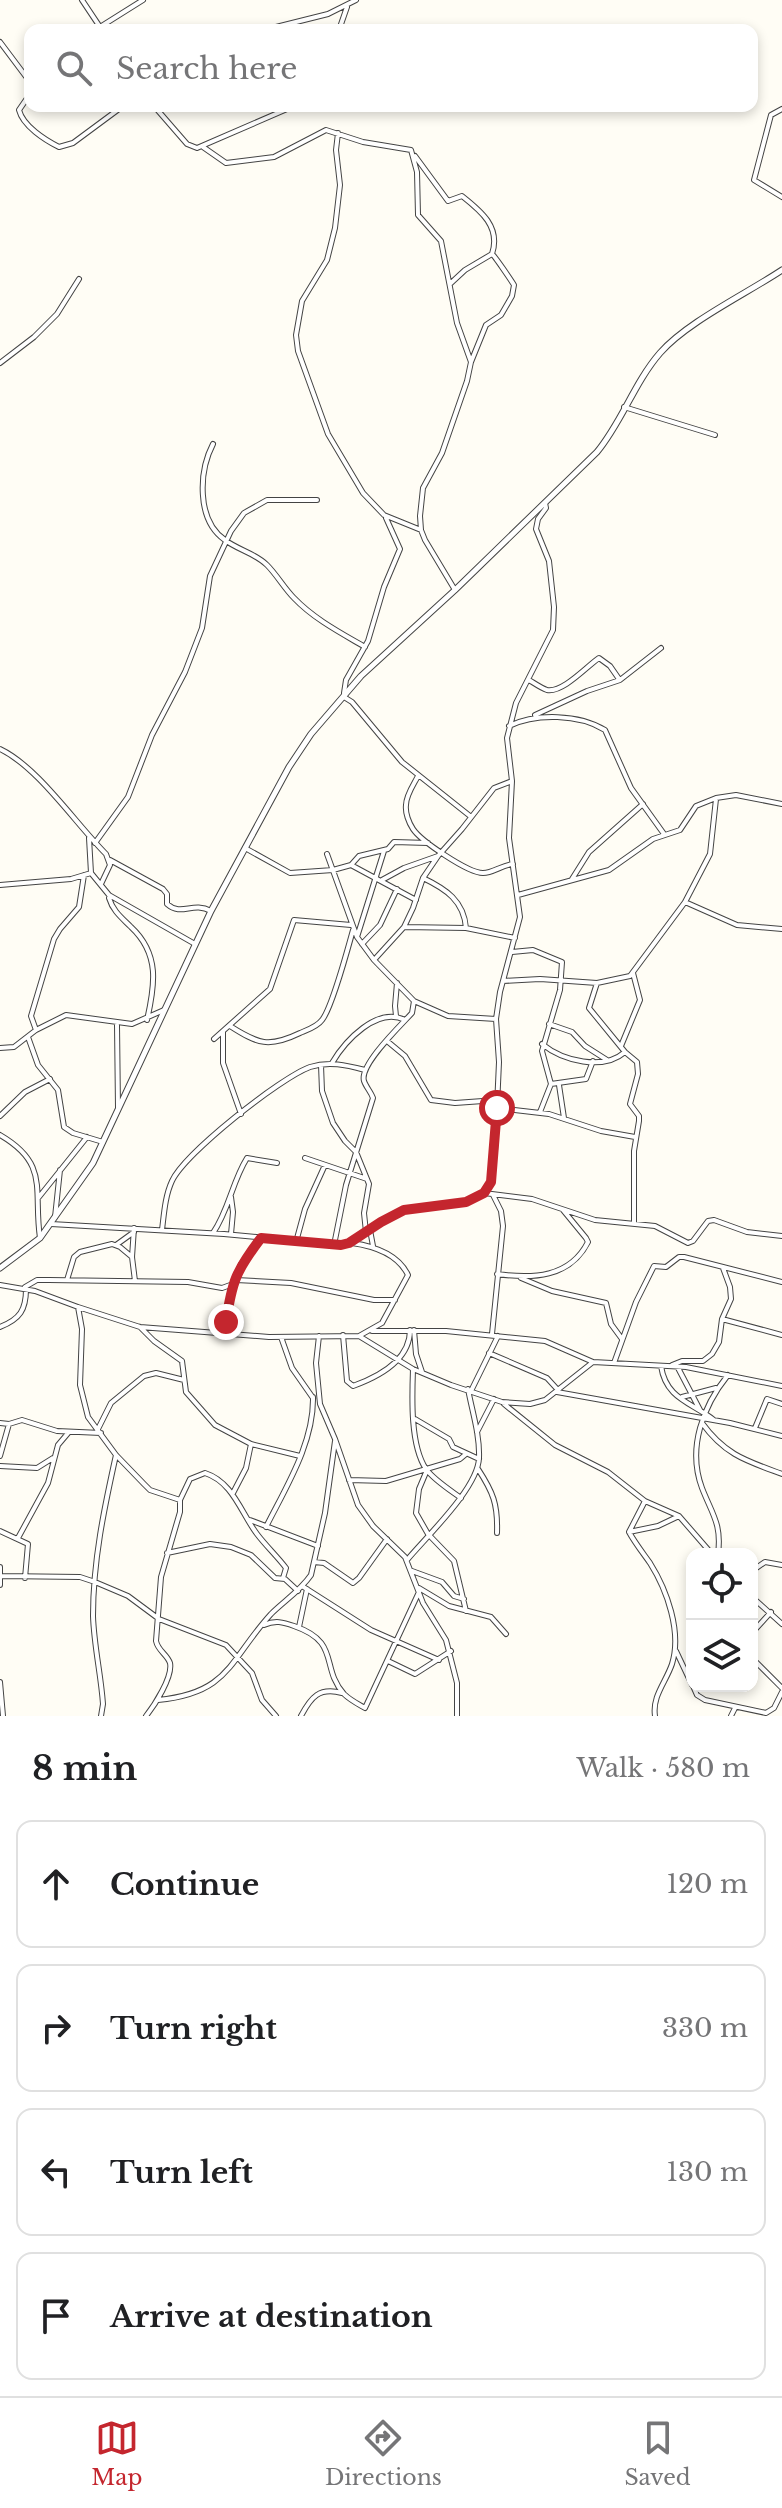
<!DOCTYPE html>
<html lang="en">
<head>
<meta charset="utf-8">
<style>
  body { margin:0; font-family:"Libre Baskerville",serif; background:#f2f2f2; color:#202124 }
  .controls { position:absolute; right:24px; bottom:24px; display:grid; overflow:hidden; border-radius:16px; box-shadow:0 4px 12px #0003 }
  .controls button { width:72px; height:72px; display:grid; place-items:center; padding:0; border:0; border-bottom:2px solid #e0e0e0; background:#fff; color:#202124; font:40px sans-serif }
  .stop { position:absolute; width:24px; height:24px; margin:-18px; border:6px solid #c4262e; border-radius:50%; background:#fff }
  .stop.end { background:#c4262e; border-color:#fff; box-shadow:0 2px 8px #0008 }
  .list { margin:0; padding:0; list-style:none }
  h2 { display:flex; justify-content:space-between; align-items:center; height:104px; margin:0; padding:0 32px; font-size:34px }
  h2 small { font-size:26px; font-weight:400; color:#757577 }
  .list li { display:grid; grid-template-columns:52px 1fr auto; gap:24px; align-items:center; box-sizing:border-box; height:128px; margin:0 16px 16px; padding:0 16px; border:2px solid #e0e0e0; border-radius:16px }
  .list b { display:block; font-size:30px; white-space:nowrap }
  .list em { font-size:26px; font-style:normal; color:#757577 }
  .icon { flex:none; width:44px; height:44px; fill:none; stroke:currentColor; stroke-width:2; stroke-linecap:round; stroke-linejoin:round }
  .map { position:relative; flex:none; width:782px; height:1716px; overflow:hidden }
  .search { position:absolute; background:#fff; box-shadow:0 4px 12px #0003; left:24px; right:24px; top:24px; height:88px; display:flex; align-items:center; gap:20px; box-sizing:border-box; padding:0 28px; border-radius:16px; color:#757577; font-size:30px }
  .sheet { height:680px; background:#fff }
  nav { display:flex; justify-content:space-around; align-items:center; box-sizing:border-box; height:112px; border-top:2px solid #e0e0e0; background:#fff; font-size:22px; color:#757577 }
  nav a { display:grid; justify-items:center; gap:4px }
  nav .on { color:#c4262e }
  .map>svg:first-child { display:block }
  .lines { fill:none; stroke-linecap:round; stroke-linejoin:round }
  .minor-casing { stroke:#444; stroke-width:6 }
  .tertiary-casing { stroke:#444; stroke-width:7 }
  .minor { stroke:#fff; stroke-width:4 }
  .tertiary { stroke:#fff; stroke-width:5 }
  .route { stroke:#c4262e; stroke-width:10 }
</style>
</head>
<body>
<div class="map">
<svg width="782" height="1716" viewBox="0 0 782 1716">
  <rect width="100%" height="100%" fill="#fffdf5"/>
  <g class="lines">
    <defs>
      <path id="minor" d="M82,0L102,30
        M100,27L143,0
        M264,30L328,14L356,0
        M339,30L347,7
        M0,42L30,82
        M30,94L19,110C23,126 45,140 59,147L73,143L123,106
        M154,106L187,144L197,148L294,106
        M782,109L771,115L754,180L782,197
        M338,133L336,150L340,185L335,228L327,260L302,301L296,335L298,351L328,434L363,493L384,515L421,530
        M203,147L226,163L274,157L326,130L363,142L411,150L417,172L418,215L441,241L457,323L471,362L467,381L442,453L423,488L420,516L421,530L425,540L455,590
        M415,156L448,201L462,196C481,211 501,227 492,254
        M451,283L465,270L492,254C494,255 511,280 514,285L512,296L501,315L486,325L471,362
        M0,363L34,337L57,314L79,279
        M624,407L715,435
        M213,444C199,471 196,520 225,540C238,550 255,553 267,565C277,575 284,588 294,598C314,619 341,633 365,647
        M529,680C534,683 541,688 547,690C563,693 587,666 599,658L610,666L619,679
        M344,693L346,680L368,641L384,587L400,549L386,518
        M344,697L352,702L402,762L470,816
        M535,715L587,691L620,680L661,648
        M509,726C536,713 579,714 605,730L631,788L664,834
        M0,749C38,767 75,823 106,854L110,865L101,884
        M418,776C414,784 406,795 406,805C405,813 409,823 413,829C421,841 468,873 483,873C493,873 502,865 513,864
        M89,838L91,873L109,895L195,944
        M95,843L128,797L152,735L185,672L202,628L210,576L231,531L244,513L267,500H317
        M245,848L290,873L333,870L351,865L359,856L388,849L394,842L428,843
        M327,854L357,937L374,960L414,1001L412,1013C401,1025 359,1065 364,1081C366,1087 371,1092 373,1098L346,1185L334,1245
        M110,860L163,889L167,894V904C182,917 192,901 211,911
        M351,865L416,900
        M423,878C446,889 464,901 466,928
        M572,879L589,852L643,804
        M382,880L404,868L438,856
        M0,885L71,879L91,873
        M518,895L609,870L653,839L680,830L696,806L716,798L736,795L782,804
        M109,898C113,911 121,917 131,927C160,954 155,985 147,1020
        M685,902L710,854L716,799
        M404,927L466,928L515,938
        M357,937L384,851
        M362,944L380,925L397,889
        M512,952L533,950L562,962L560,990L542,1051L551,1084
        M374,960L404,927L413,908L423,878L438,856L462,829L494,788L512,781
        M503,981L540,979L597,983L630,976L685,902L737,925L782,929
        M597,983L589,1008L625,1052L637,1062L638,1074L630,1104L639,1116V1121L634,1151V1223
        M414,1001L448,1016L496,1019
        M396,1016L395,1006L397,983
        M549,1024L572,1032L585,1046L607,1060
        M117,1025L118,1108
        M230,1026C258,1044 269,1048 300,1033C307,1030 317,1027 322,1020C332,1008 348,948 353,930
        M36,1030L31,1016L54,939L60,929L79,907L84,875
        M223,1032V1063L241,1114
        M28,1037L38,1065L58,1090L64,1127L73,1133L103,1142
        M214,1039L270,989L294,920L351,925
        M387,1041L405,1056L431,1100L455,1103L497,1100
        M542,1044C563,1061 603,1071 625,1052
        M621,1046L640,1000L633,973
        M0,1048L14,1047L36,1030L66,1015L132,1024L164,1010
        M332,1063C345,1041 377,1006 405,1020
        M321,1065L322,1091L333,1123L345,1141L356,1152L369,1184L364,1213L366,1232
        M559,1085L564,1118
        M497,1108L549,1114L601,1131L635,1137
        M540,1112L551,1084L586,1079L593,1061
        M0,1116L25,1092L50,1079
        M0,1135C50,1164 33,1190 40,1238
        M305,1158L367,1179
        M484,1193L532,1199L595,1220L655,1226L688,1243L693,1241L708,1221L714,1220L747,1232L782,1236
        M39,1197L87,1137
        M231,1197L233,1212L231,1234
        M55,1217L60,1170
        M51,1224L224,1234L341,1245L349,1243C367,1232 384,1216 404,1210C433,1202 466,1210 489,1188L495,1151L499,1062L496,1019L500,992L520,917L509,838L512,781L507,738L516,703L553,630L554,607L549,561L536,529L538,519L546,508L545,503
        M134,1228L132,1257L135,1281
        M162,1230C164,1214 165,1196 172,1181C185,1153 280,1078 310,1067C329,1061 346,1065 365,1070
        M370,1230L373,1246
        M213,1233C229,1210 232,1182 247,1158L277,1163
        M296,1242L305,1209L325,1165
        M352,1243C373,1246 398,1254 408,1275L382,1323L359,1336
        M116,1245L134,1232
        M497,1274C532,1279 570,1278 588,1242L586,1238L563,1210
        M521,1278L552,1291L606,1303L611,1324L622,1339
        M67,1280L74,1257L80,1252L112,1244L120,1247L132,1257
        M236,1280L291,1283L374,1300H395
        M0,1285L35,1291L78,1307L82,1329L80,1385L88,1417L116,1455L144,1484L150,1490L180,1500V1512L161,1577L156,1641C158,1651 167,1654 170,1663C173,1677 154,1706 146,1716
        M25,1287L37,1280H49L188,1282L222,1288L233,1284L241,1264L261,1238
        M78,1307L140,1327L269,1337L359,1336L413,1369L451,1385L502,1402L530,1404L545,1400L593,1362L686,1367L782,1386
        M722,1319L782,1335
        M0,1327C20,1319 26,1310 26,1289
        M140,1327L154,1341L182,1361L186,1392L215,1425L251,1444L300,1456
        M414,1330L416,1354L422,1372
        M372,1331H446L545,1341L593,1362
        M225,1333L231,1286
        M492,1334L503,1226L501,1211L493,1195
        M343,1335L347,1381L353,1386C378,1377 410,1361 410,1330
        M319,1336L316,1363L320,1404L335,1439L358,1505L373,1526L405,1557L423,1603L446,1640L457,1683V1716
        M281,1337L292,1368L313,1398
        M489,1353L547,1378L558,1390
        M614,1363L636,1302L654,1266L666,1267L679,1257H684L782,1282
        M672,1365L682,1361H703L712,1354L719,1342L722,1319L731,1299L730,1287L723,1268
        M661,1366C666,1399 691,1402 714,1420
        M677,1366L700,1410
        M413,1369C412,1397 410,1445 426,1469C434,1480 450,1490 461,1498
        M471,1391L498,1336
        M557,1392L730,1423L782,1436
        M682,1397L716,1388
        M504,1404L555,1445L608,1472L645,1501L679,1516L712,1554
        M415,1419L449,1439L453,1447L479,1459
        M0,1423L9,1424L22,1420L57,1431L101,1433
        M702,1423C725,1455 747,1461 782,1474
        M755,1428L767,1399L782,1404
        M98,1429L111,1403L144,1376L156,1373L184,1380
        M477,1432L494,1399
        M0,1456L9,1424
        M0,1466L37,1468L53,1458
        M478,1469C493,1492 498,1504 497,1533
        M427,1470L419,1489L416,1513L428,1534L454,1561L466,1611
        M349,1480L386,1481L460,1459L466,1454
        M233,1493L246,1468L251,1444
        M180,1500L190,1479L205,1473C233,1482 241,1513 257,1534C266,1546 277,1556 286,1568L283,1578
        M645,1501L629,1532C635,1543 643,1553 650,1563C667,1590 682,1632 672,1664C666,1682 652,1696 655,1716
        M250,1520L318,1546
        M266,1527C286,1487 314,1443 313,1397
        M0,1531L28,1544L25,1578
        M629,1532L658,1526L679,1516
        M18,1538L48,1483L58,1445L69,1432
        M167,1553L210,1544L231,1547L251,1555L275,1578L285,1579L298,1591
        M718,1554C722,1524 712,1514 702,1488C687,1448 703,1406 728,1375
        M407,1560C427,1536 478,1488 479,1458C480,1435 472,1411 468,1389
        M314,1562L324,1563L353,1583L359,1578L387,1539
        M0,1567V1585
        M412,1571L442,1582L454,1596L464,1599
        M752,1571L765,1562L782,1565
        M1,1576L80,1577L95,1582L128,1596L159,1619L226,1645L252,1673L262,1700L276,1716
        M302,1586L371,1630L439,1660
        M419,1588L449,1606L491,1617L506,1634
        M752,1597L782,1624
        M264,1625C275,1620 283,1622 294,1626C341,1642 320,1667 344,1694C350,1700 358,1704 365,1708L419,1592
        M299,1627L307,1589
        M752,1633L771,1612
        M676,1651L692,1685
        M752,1658L782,1688
        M388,1661L415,1674L451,1651
        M0,1682L3,1716
        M693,1686L697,1695L705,1700L766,1713L774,1708L782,1692
        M158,1700C230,1693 229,1660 271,1614C284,1601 300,1591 311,1575L325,1513L335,1441
        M101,1716L103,1704C101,1675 94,1646 93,1616C93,1561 104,1509 116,1455
        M301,1716C311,1697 319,1687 342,1693
        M731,1716L735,1708"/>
      <path id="tertiary" d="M0,1268L40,1238L93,1163L211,911L289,767L311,734L361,676L455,590L597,452C622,422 634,383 660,353C687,322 746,294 782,270"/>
    </defs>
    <!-- minor casing -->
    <use href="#minor" class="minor-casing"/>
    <!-- tertiary casing -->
    <use href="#tertiary" class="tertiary-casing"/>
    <!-- minor -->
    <use href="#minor" class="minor"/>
    <!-- tertiary -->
    <use href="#tertiary" class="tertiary"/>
  </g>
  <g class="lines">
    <!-- route -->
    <path class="route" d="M226,1322C232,1281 236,1271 261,1238L341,1245L349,1243L381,1222L404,1210L466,1202L484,1193L491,1182L497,1108"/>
  </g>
</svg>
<div class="controls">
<button><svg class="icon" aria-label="locate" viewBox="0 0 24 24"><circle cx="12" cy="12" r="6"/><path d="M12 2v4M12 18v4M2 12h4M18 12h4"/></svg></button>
<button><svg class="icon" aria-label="layers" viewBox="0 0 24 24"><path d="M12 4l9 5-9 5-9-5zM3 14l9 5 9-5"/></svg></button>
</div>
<div class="stop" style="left:497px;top:1108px"></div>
<div class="stop end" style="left:226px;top:1322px"></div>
<div class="search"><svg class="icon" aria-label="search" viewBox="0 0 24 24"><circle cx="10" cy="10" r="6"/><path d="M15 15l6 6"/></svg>Search here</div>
</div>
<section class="sheet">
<h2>8 min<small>Walk · 580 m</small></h2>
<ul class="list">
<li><svg class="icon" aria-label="ahead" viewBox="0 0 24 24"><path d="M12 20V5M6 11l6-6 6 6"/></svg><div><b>Continue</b></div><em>120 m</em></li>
<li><svg class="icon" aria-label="right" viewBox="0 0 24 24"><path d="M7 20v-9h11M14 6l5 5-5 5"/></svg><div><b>Turn right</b></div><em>330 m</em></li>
<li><svg class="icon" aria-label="left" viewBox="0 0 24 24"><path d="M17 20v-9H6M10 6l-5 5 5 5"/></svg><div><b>Turn left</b></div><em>130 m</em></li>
<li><svg class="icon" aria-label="arrive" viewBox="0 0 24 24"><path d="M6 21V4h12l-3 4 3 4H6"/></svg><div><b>Arrive at destination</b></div></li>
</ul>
</section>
<nav>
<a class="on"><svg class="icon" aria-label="map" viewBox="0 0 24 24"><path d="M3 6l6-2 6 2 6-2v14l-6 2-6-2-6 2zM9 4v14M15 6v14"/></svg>Map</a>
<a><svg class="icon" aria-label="directions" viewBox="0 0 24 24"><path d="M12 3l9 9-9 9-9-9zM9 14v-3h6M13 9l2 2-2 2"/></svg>Directions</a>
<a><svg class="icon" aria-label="saved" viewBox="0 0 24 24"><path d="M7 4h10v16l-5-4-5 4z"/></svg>Saved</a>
</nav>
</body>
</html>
